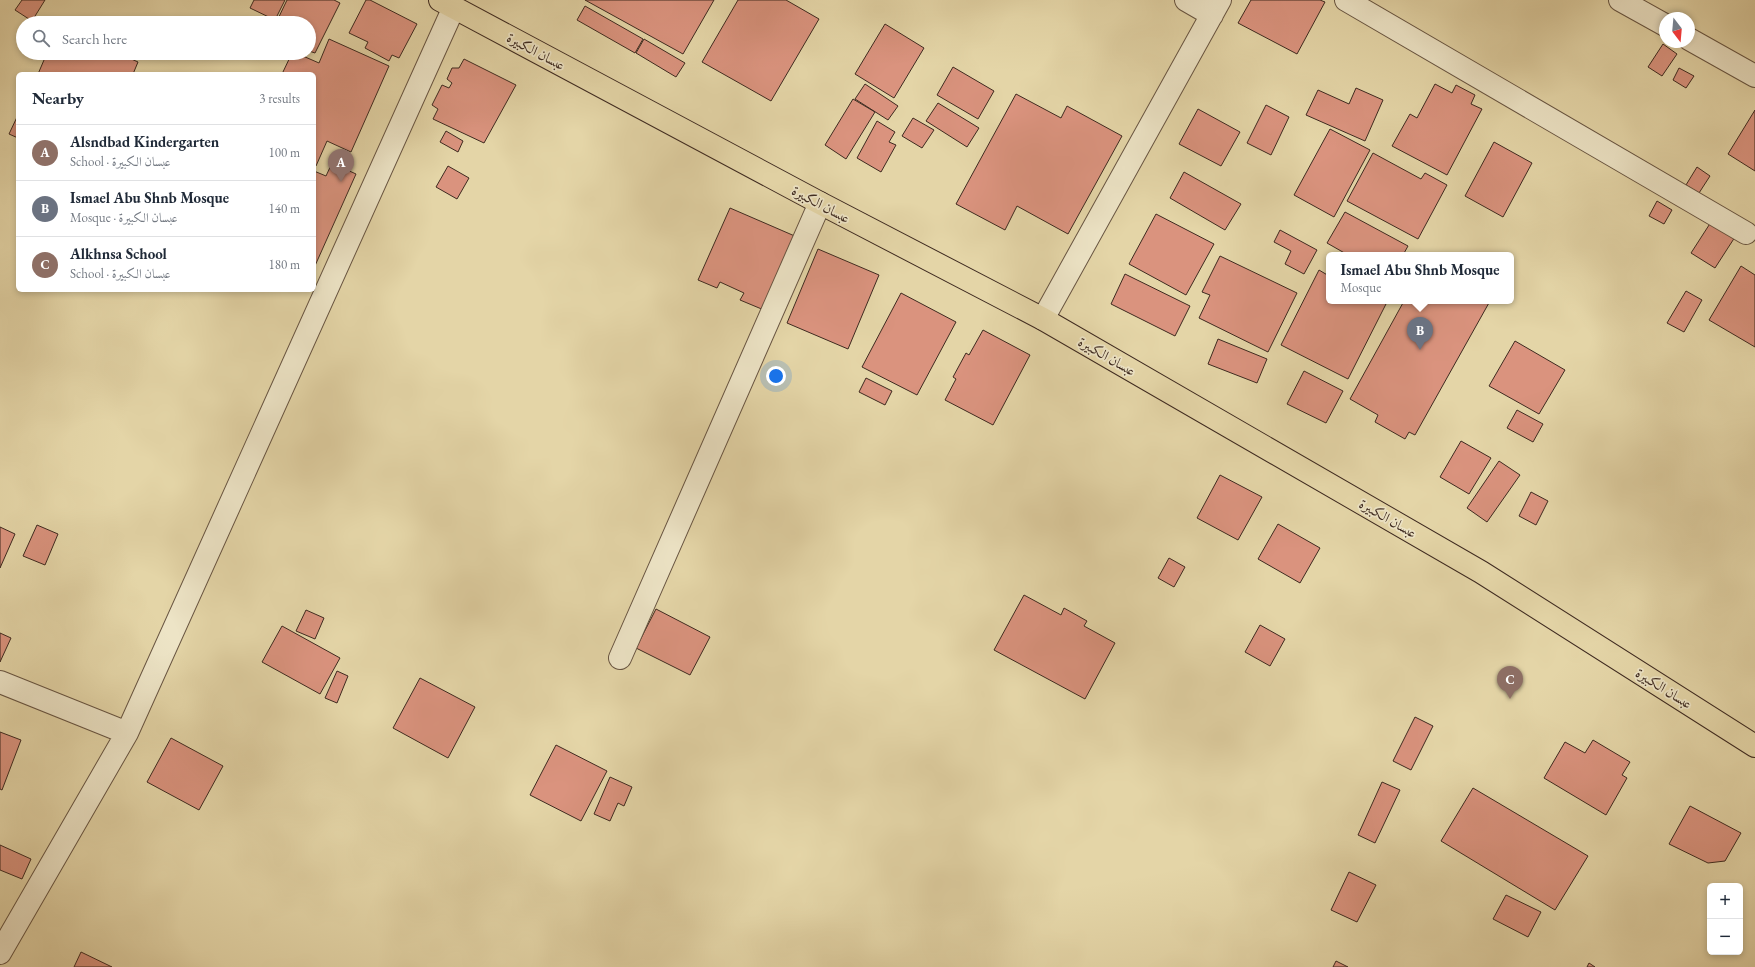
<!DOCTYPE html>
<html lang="en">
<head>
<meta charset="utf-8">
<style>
  body { margin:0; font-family:"EB Garamond",Amiri,serif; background:#f2f2f3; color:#1f2937 }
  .controls { position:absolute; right:12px; bottom:12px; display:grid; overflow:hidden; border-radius:6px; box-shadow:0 2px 6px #0003 }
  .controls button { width:36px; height:36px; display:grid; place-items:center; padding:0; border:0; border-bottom:1px solid #e0e1e3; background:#fff; color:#1f2937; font:20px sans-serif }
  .compass { position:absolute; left:1659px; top:12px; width:36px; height:36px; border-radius:50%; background:#fff; box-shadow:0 2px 6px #0003; rotate:164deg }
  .you { position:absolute; left:776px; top:376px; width:14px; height:14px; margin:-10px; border:3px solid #fff; border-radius:50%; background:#1a73e8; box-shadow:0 0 0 6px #1a73e833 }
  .badge { display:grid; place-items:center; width:26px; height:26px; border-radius:50%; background:#8f2418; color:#fff; font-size:13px; font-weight:700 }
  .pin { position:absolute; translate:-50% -33px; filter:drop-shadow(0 1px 2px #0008) }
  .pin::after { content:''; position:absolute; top:21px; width:14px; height:12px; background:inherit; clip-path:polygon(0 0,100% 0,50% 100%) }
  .popup { position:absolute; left:1326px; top:252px; width:188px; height:52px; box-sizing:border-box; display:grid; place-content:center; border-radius:6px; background:#fff; filter:drop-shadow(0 1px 3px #0005); font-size:13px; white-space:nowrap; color:#747a83 }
  .popup b { font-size:15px; color:#1f2937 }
  .popup::after { content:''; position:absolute; left:50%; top:100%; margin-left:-8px; border:8px solid transparent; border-top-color:#fff }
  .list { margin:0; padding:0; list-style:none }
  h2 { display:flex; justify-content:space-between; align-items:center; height:52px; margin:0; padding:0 16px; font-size:17px }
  h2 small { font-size:13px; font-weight:400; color:#747a83 }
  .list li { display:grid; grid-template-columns:26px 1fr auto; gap:12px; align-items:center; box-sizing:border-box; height:56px; padding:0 16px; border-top:1px solid #e0e1e3 }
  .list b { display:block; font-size:15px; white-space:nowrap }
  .list p { margin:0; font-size:13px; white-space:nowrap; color:#747a83 }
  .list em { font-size:13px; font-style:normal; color:#747a83 }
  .icon { flex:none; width:22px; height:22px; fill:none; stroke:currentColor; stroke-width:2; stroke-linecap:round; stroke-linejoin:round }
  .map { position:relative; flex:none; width:1755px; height:967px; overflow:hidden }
  .search { position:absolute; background:#fff; box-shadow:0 2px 6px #0003; left:16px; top:16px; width:300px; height:44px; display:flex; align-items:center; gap:10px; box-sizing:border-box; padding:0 14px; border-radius:22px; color:#747a83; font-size:15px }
  .panel { position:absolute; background:#fff; box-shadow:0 2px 6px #0003; left:16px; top:72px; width:300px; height:220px; border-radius:6px }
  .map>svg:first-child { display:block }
  .building { fill:#da937e; stroke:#3e2a20 }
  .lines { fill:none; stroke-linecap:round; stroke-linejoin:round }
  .minor-casing { stroke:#685542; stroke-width:24 }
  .major-casing { stroke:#3e2a20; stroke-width:24 }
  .minor { stroke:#ede4c6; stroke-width:22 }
  .major { stroke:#e4d5a7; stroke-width:22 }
  .labels { text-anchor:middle; stroke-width:3.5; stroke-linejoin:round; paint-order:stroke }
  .street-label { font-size:14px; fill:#3e2a20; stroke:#ede4c6 }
</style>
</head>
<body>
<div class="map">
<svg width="1755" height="967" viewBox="0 0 1755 967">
  <rect width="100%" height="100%" fill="#e4d5a7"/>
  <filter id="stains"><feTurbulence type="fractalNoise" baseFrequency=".005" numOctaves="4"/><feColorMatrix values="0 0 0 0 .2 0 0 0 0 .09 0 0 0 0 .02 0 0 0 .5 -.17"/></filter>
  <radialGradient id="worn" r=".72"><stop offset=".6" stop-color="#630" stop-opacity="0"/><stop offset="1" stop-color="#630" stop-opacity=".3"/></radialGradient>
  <!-- building -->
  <path class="building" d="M22,0H45L32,21L15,10Z
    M254,0H285L275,20L250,8Z
    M287,0H334L340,3L315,53L309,51V23H276Z
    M366,0H370L417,24L399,58L392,55L389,61L365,48L368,42L349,33Z
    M585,0H714L683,54Z
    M738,0H786L819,19L771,101L702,62Z
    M1251,0H1320L1325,2L1297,54L1238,23Z
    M585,6L643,39L635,53L577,20Z
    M885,24L924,48L894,98L855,74Z
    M329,39L389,66L351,152L327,141L316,166L314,165V74H282L292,53H296L319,63Z
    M644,39L685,63L676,77L636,53Z
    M1663,44L1677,54L1662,76L1648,67Z
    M47,53H118L138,62L133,74H38Z
    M464,59L516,85L484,143L433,119L438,109L432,105L442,85L449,88L452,83L447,79L452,68H459Z
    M953,67L994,91L978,119L937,95Z
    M1679,68L1694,76L1686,88L1673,80Z
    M865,84L898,106L888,120L855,99Z
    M1435,84L1452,93L1456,85L1475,95L1471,104L1482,109L1447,175L1392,146L1410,114L1417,118Z
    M1356,88L1383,100L1365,141L1306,115L1318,90L1349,104Z
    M1016,94L1061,118L1067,106L1122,136L1068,234L1017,206L1005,230L956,204Z
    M853,99L875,112L846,159L825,145Z
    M938,103L979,128L967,147L926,121Z
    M1266,105L1289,117L1271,155L1247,143Z
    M1198,109L1240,132L1221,166L1179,144Z
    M1755,110V171L1728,154Z
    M18,115V138L9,134Z
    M913,118L934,130L922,148L902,136Z
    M877,121L895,132L889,142L896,145L881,172L857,158Z
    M1330,129L1370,150L1334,217L1294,195Z
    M446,131L463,141L458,152L440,142Z
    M1494,142L1532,163L1503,217L1465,196Z
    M1373,153L1421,179L1425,173L1447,185L1418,239L1347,201Z
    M332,163L356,174L314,268V171L326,176Z
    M448,166L469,178L457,199L436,187Z
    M1697,167L1710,176L1699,193L1686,185Z
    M1184,172L1241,204L1225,230L1170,198Z
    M1657,201L1672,210L1664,224L1649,216Z
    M730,208L797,237L764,310L740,300L744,293L720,282L717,288L698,280Z
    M1345,212L1408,246L1403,255H1348L1327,243Z
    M1156,214L1214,244L1186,295L1129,264Z
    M1711,222L1735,237L1715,268L1691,253Z
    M1280,230L1317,250L1304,274L1285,264L1291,251L1274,242Z
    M818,249L879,275L848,349L787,323Z
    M1220,256L1297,293L1268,352L1199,318L1210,295L1202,292Z
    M1741,266L1755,275V347L1709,320Z
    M1319,270L1329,276V301H1380L1386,304L1348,379L1281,345Z
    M1125,274L1190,306L1175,336L1111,304Z
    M1686,291L1702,300L1684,332L1667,323Z
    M901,293L956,322L917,395L862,367Z
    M1404,301H1490L1415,435L1409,432L1405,439L1375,422L1378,415L1350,399Z
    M983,330L1030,355L993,425L945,400L956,379L953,377L966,353L969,355Z
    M1218,339L1267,359L1257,383L1208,364Z
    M1515,341L1565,370L1539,414L1489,386Z
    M1304,371L1343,391L1326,423L1287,404Z
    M866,378L892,391L885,405L859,392Z
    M1517,410L1543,424L1533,442L1507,428Z
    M1461,441L1491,458L1469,494L1440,477Z
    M1499,461L1520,475L1487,522L1467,508Z
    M1220,475L1262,497L1238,540L1197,518Z
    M1531,492L1548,501L1536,525L1519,516Z
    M1278,524L1320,548L1300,583L1258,559Z
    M37,525L58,534L45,565L23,556Z
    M0,527L15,534L0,568Z
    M1169,558L1185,567L1174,587L1158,578Z
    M1024,595L1061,615L1064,608L1087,621L1084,626L1115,643L1085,699L994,650Z
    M656,609L710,637L690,675L636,648Z
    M306,610L324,618L315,639L296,631Z
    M1260,625L1285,639L1270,666L1245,652Z
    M282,626L340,658L320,694L262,662Z
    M0,633L11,638L0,662Z
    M337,671L348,676L337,703L325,698Z
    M420,678L475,707L448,758L393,728Z
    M1415,717L1433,726L1411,770L1393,761Z
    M0,732L21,740L2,790L0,789Z
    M171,738L223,766L199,810L147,782Z
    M1593,740L1630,762L1622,775L1627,778L1606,815L1544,778L1565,742L1585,753Z
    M556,745L607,771L581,821L530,795Z
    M610,777L632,787L624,806L618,803L610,821L594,814Z
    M1382,782L1400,790L1375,843L1358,835Z
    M1473,788L1588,856L1555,910L1441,841Z
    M1690,806L1741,833L1725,861L1708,863L1669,844Z
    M0,845L31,859L22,879L0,870Z
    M1349,872L1376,885L1357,922L1331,910Z
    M1506,895L1541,912L1528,937L1493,919Z
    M81,952L112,967H74Z
    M1336,961L1348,967H1333Z
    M1589,963L1595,967H1587Z"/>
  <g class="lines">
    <defs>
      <path id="minor" d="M1186,0L1212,15
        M1346,0L1746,233
        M1620,0L1665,25
        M1689,39L1755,76
        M1043,319L1220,0
        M620,658L820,203
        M0,682L127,733
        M0,953L127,733L454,7"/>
      <path id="major" d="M440,0L820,203L1043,319L1481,572L1755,746"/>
    </defs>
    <!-- minor casing -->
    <use href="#minor" class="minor-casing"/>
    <!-- major casing -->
    <use href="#major" class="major-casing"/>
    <!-- minor -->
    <use href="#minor" class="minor"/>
    <!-- major -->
    <use href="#major" class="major"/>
  </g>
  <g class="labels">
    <!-- street labels -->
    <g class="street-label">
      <text transform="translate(536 51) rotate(28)" y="5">عبسان الكبيرة</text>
      <text transform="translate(821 204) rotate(28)" y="5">عبسان الكبيرة</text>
      <text transform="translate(1107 356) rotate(30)" y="5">عبسان الكبيرة</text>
      <text transform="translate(1388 518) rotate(30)" y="5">عبسان الكبيرة</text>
      <text transform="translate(1664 688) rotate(32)" y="5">عبسان الكبيرة</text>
    </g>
  </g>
  <rect width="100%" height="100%" filter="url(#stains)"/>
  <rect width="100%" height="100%" fill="url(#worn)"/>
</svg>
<div class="controls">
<button>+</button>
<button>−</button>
</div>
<svg class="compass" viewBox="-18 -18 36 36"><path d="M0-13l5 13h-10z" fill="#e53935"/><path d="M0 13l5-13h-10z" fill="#747a83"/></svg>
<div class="you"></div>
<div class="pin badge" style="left:341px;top:182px;background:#8d6e63">A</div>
<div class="pin badge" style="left:1420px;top:350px;background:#6b7280">B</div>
<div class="popup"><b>Ismael Abu Shnb Mosque</b>Mosque</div>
<div class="pin badge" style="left:1510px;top:699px;background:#8d6e63">C</div>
<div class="search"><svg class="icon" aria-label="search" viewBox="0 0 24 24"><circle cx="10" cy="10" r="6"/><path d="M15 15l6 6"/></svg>Search here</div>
<section class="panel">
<h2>Nearby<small>3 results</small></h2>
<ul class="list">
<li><span class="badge" style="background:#8d6e63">A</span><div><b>Alsndbad Kindergarten</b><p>School · عبسان الكبيرة</p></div><em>100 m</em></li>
<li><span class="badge" style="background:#6b7280">B</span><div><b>Ismael Abu Shnb Mosque</b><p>Mosque · عبسان الكبيرة</p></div><em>140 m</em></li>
<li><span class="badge" style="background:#8d6e63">C</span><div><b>Alkhnsa School</b><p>School · عبسان الكبيرة</p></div><em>180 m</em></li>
</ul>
</section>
</div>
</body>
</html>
